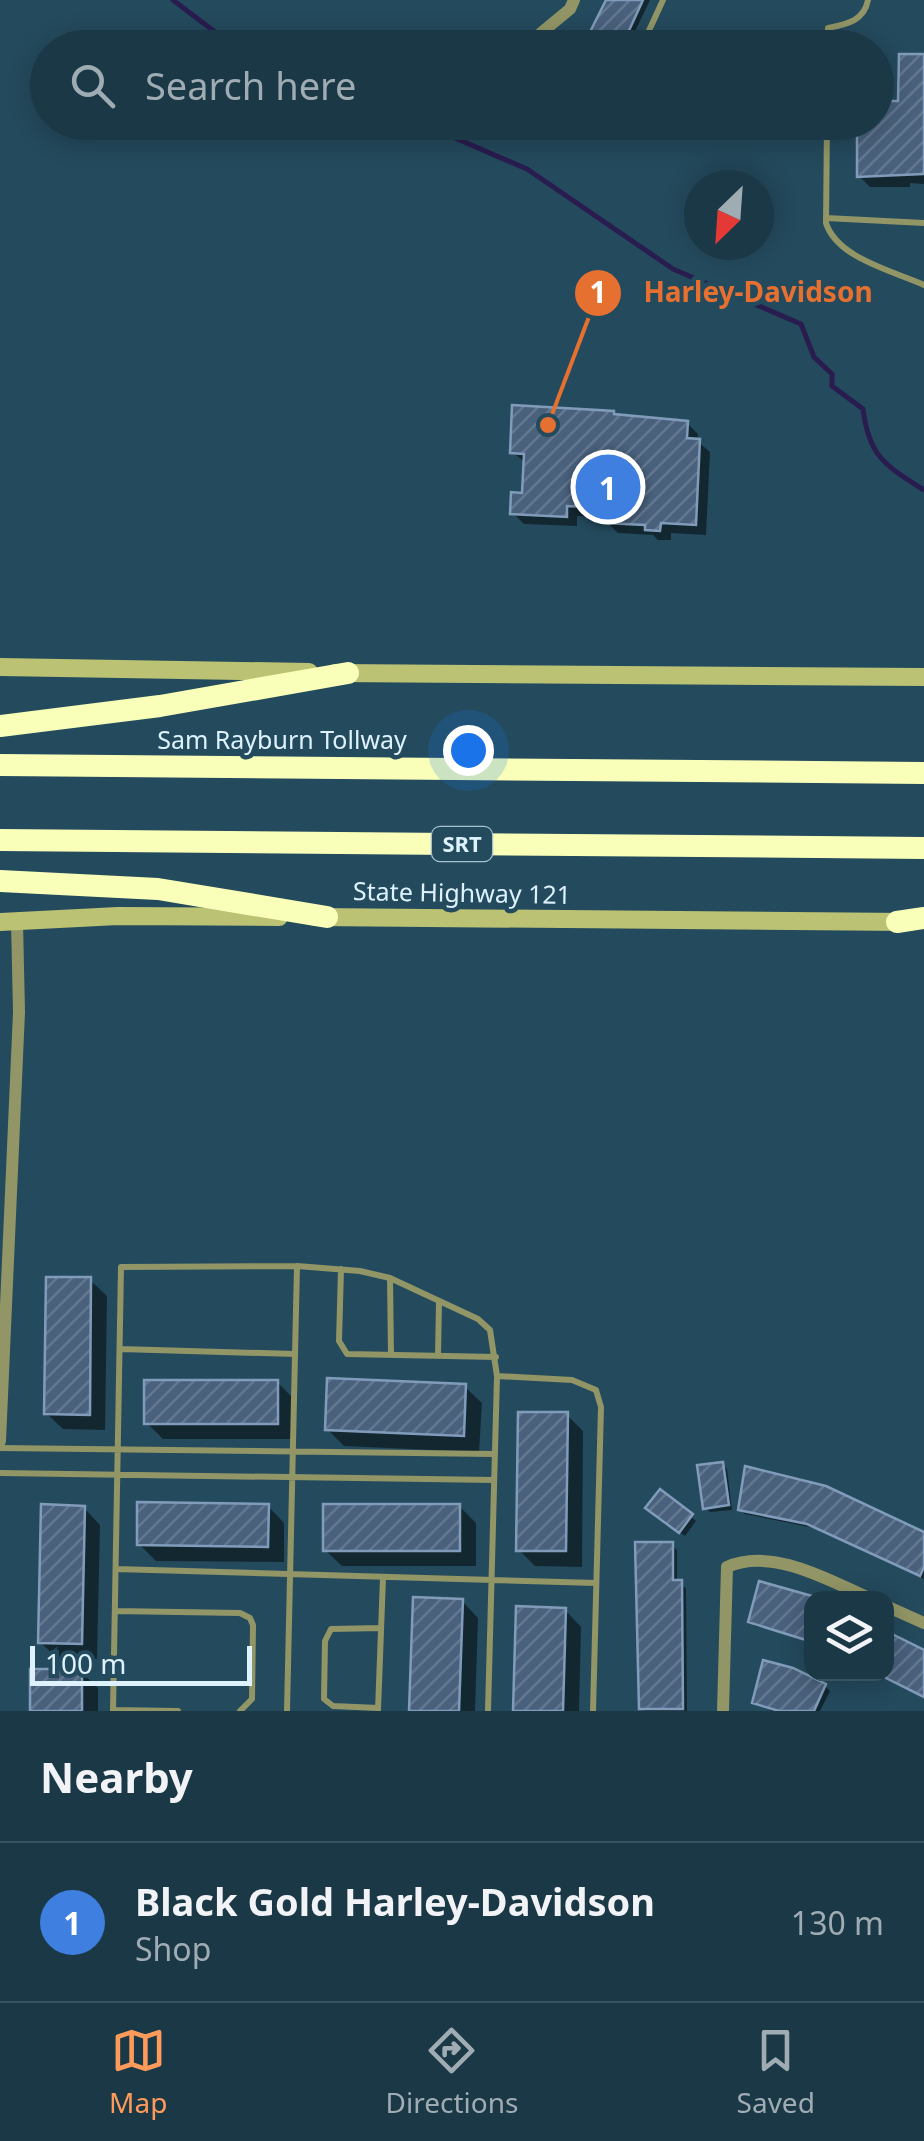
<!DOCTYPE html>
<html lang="en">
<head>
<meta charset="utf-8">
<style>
  body { margin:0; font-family:"Noto Sans",sans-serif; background:#243f4d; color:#f1f3f6 }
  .controls { position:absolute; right:30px; bottom:30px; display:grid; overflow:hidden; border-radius:20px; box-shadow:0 5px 25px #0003 }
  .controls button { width:90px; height:90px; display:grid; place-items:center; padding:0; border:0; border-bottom:2px solid #39525f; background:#1b3846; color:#f1f3f6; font:50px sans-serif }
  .compass { position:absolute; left:684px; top:170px; width:90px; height:90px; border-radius:50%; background:#1b3846; box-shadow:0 5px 25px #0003; rotate:205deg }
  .scale { position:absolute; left:30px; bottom:25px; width:222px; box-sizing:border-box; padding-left:10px; border:5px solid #ddf2fd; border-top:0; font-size:28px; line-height:35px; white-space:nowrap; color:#ddf2fd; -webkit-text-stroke:8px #244a5d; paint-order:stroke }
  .you { position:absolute; left:468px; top:750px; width:35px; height:35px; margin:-25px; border:8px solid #fff; border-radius:50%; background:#1a73e8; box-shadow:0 0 0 15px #1a73e833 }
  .badge { display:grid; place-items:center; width:65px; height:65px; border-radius:50%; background:#ff9b5a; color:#fff; font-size:32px; font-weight:700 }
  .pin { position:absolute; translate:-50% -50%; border:5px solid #fff; box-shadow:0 2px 10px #0006 }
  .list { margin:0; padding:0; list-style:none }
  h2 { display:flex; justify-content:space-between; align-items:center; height:130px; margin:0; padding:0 40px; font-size:42px }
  h2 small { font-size:32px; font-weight:400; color:#a0acb3 }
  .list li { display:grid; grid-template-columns:65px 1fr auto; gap:30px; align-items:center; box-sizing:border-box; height:160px; padding:0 40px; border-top:2px solid #39525f }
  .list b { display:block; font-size:38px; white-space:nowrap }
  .list p { margin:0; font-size:32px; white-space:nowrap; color:#a0acb3 }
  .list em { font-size:32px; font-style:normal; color:#a0acb3 }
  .icon { flex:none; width:55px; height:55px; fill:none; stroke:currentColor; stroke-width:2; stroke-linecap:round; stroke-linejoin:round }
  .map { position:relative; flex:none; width:924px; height:1711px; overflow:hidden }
  .search { position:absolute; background:#1b3846; box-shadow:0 5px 25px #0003; left:30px; right:30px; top:30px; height:110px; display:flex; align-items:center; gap:25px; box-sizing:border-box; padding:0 35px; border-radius:55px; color:#a0acb3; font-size:38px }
  .sheet { height:290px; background:#1b3846 }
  nav { display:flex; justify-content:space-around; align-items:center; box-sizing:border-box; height:140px; border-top:2px solid #39525f; background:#1b3846; font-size:28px; color:#a0acb3 }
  nav a { display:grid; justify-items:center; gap:5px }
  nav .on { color:#ff9b5a }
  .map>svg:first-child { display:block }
  .shadow { fill:#0007 }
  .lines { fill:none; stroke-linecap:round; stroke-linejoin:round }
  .stream { stroke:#291c4f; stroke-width:5 }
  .building { fill:url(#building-hatch); stroke:#819cba; stroke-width:2.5 }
  .service { stroke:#929565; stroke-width:6 }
  .minor { stroke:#929565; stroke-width:12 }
  .secondary { stroke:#bcc273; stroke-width:18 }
  .motorway { stroke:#f9ffb8; stroke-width:22 }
  .labels { text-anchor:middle; stroke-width:9; stroke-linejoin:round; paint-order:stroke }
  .shield { fill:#244a5d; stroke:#a6c0cd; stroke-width:2.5 }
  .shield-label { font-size:22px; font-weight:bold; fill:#ddf2fd }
  .street-label { font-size:25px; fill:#ddf2fd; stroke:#244a5d }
  .leader { fill:none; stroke:#e67030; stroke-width:4 }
  .callout-dot { fill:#e67030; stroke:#244a5d; stroke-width:4 }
  .mark-label { font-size:30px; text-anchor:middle; font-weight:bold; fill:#fff }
  .callout-label { font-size:28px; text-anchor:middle; font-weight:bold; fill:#e67030; stroke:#244a5d; stroke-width:9; stroke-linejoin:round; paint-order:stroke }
</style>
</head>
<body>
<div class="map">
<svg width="924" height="1711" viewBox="0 0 924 1711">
  <defs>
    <pattern id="building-hatch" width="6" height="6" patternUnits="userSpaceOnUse" patternTransform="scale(2.5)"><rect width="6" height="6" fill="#49617d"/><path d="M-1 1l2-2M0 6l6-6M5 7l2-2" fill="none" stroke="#637890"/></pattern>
  </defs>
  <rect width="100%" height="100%" fill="#244a5d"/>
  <!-- shadow -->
  <path class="shadow" d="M607,0H650L627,48H585Z
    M924,57V184L910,183V187H870L859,176L876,122L901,103Z
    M613,413L618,417L687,423L698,434L697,441L710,452L706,535L671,533V540H658L653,535L618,533L607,522V517L577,516V526L524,524L513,513L524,495L526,463L512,452Z
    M90,1280L107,1296L105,1430L63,1429L46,1413Z
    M277,1382L294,1399V1439H163L147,1423Z
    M465,1387L482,1403L479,1452L344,1446L327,1429Z
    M567,1415L583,1431L582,1567L535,1566L519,1550Z
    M723,1464L727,1469L732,1510L710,1512L705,1507Z
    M661,1492L696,1521L685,1536L653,1513Z
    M268,1506L284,1523V1562L156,1561L139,1544Z
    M459,1506L476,1523V1566H342L325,1550Z
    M84,1508L100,1525L97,1659L57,1658L40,1642Z
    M740,1509L924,1534V1579L814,1528L745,1514Z
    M672,1545L677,1550V1583L686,1588L687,1711H645L641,1708Z
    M812,1600V1644L780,1631L755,1626L751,1621Z
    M462,1601L478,1618L475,1711H411Z
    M565,1610L581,1627L579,1711H516Z
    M81,1672L98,1688V1711H32Z
    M825,1686L830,1691L820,1711H772L754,1702Z"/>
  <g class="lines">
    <!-- stream -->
    <path class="stream" d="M173,0L236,48
      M412,122L439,131L527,169L673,269L801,324L814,357L832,374V386L863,409C869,457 885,465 924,490"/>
  </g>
  <!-- building -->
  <path class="building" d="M606,0H643L621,48H582Z
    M899,54H924V174L857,177V122H876V101H898Z
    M512,405L614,411V414L688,421L687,438L700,439L696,525L661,523L660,531L645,530V525L604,523L605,508L567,506V517L510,514L511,492L522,493L524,454L510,453Z
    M46,1277H91L90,1415L44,1414Z
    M327,1378L466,1384L464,1436L325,1430Z
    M144,1380H278V1424H144Z
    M518,1412H568L566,1551H516Z
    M723,1462L729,1505L703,1509L697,1465Z
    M745,1466L826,1486L924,1532V1567L920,1576L807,1524L738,1510Z
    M660,1489L693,1514L679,1533L645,1508Z
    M137,1502L269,1504L268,1547L137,1545Z
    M41,1504L85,1506L82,1644L38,1643Z
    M323,1504H460V1551H323Z
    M635,1542H673V1580H682L683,1709H639Z
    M759,1581L812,1596L809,1641L748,1622Z
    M413,1597L463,1599L459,1711H409Z
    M516,1606L566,1608L563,1711H513Z
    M886,1631L924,1650V1697L886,1678Z
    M763,1660L793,1668L826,1684L814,1711H779L752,1703Z
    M30,1669H82V1711H30Z"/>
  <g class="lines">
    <!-- service -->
    <path class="service" d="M541,33L548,48
      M641,48L663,0
      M828,48V28C847,24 864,21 868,0
      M827,122L826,223C837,258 893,271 924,285
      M826,218L924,223
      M341,1269L339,1341L347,1354L496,1357
      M390,1278L391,1355
      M120,1349L295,1354
      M438,1356L439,1301
      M497,1376L572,1380L596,1390L601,1407L593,1711
      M0,1448L494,1454
      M0,1473L494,1480
      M116,1569L596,1583
      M115,1611L240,1613L250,1618L253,1625L252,1699L240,1711
      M378,1708L333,1706L324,1699L325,1641L331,1629L381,1628
      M113,1710L178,1711
      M378,1710L383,1578
      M113,1711L121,1267L297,1266L360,1271L390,1278L478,1319L490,1330L497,1376L488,1711
      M287,1711L297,1266"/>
    <!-- minor -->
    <path class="minor" d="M541,33L570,9L574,0
      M0,1441L19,1012L17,922
      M886,1606L924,1623
      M723,1711L727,1567C772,1547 828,1580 869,1598"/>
    <!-- secondary -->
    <path class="secondary" d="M0,667L309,672
      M335,673L924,677
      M315,917L909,922
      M0,922L118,916L279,917"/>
    <!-- motorway -->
    <path class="motorway" d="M0,726L160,706L348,673
      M0,765L924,773
      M0,840L924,848
      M0,881L158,889L327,917
      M897,922L924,918"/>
  </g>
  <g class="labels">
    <!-- shield labels -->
    <rect class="shield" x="432" y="827" width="60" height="34" rx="8"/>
    <g class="shield-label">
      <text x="462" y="852">SRT</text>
    </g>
    <!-- street labels -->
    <g class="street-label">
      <text x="282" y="749">Sam Rayburn Tollway</text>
      <text transform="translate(462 893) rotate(1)" y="9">State Highway 121</text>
    </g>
  </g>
  <!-- callouts -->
  <path class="leader" d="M548 425L598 293"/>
  <g class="callout-dot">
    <circle cx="548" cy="425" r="10"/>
    <circle cx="598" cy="293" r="25"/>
  </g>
  <g class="mark-label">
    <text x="598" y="303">1</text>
  </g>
  <g class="callout-label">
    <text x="758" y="302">Harley-Davidson</text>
  </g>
</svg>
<div class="controls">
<button><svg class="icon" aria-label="layers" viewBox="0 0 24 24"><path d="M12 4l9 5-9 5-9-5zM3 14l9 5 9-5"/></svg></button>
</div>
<svg class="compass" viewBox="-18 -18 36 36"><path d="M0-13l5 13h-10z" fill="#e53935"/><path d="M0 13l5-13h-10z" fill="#a0acb3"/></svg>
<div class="scale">100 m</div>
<div class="you"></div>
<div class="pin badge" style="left:608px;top:487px;background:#3f7fe0">1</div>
<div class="search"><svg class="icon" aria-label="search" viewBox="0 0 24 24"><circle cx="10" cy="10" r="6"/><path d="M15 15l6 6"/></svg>Search here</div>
</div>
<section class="sheet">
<h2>Nearby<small></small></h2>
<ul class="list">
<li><span class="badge" style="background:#3f7fe0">1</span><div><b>Black Gold Harley-Davidson</b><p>Shop</p></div><em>130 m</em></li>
</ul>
</section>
<nav>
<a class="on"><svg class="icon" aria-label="map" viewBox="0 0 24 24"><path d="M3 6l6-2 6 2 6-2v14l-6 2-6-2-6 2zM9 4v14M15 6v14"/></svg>Map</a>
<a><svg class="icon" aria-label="directions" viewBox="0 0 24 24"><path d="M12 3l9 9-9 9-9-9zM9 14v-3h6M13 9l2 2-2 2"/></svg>Directions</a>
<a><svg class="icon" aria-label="saved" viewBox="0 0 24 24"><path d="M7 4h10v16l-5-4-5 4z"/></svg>Saved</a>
</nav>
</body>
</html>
